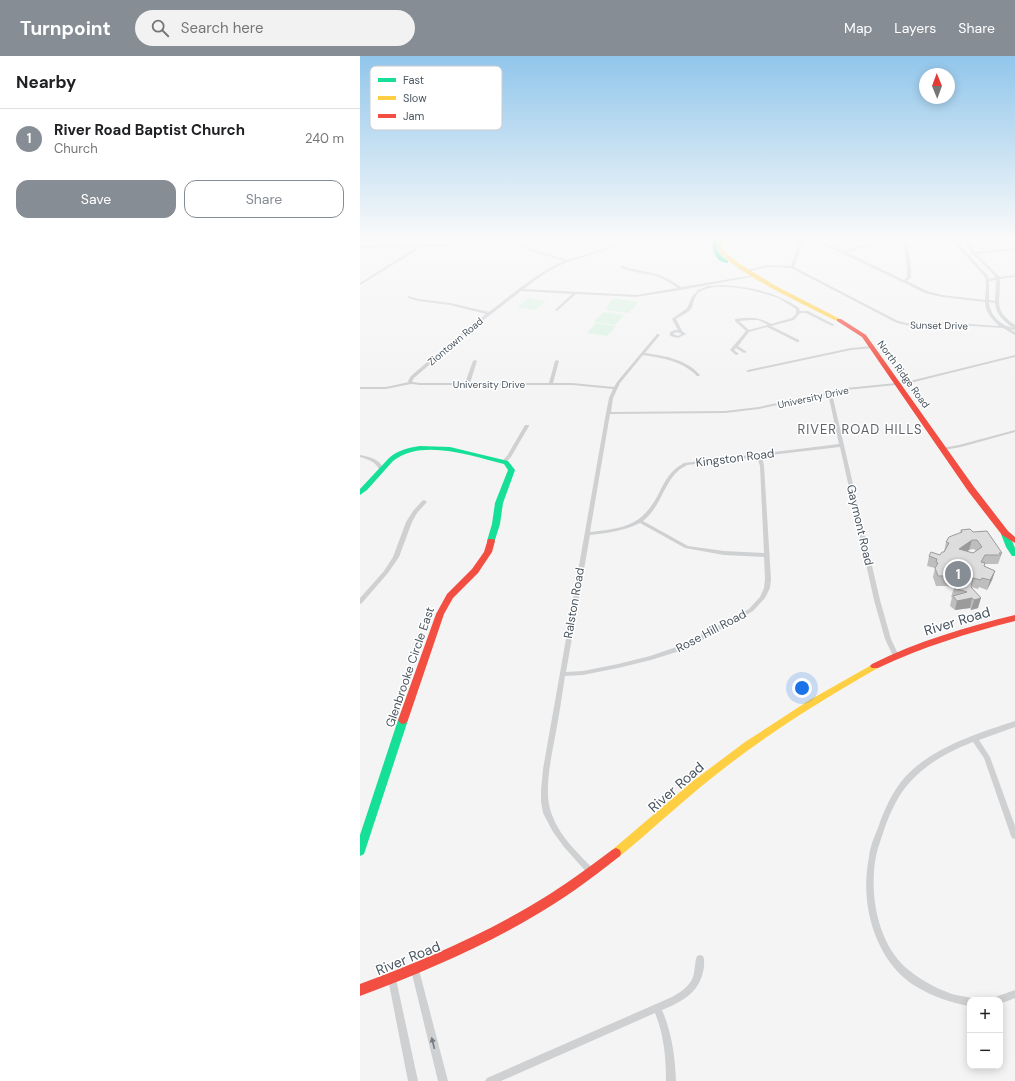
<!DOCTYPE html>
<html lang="en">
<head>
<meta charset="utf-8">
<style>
  body { margin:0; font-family:"DM Sans",sans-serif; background:#f2f2f2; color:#202124 }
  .controls { position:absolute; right:12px; bottom:12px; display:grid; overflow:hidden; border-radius:8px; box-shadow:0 2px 10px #0003 }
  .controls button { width:36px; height:36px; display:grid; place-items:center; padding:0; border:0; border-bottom:1px solid #e0e0e0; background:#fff; color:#202124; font:20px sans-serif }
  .compass { position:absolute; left:559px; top:12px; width:36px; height:36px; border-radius:50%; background:#fff; box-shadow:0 2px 10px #0003; rotate:359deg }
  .you { position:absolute; left:442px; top:632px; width:14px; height:14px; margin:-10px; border:3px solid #fff; border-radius:50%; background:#1a73e8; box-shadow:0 0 0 6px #1a73e833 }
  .badge { display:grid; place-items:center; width:26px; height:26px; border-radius:50%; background:#868d94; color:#fff; font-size:13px; font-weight:700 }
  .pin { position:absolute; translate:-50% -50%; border:2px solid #fff; box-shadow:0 1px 4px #0006 }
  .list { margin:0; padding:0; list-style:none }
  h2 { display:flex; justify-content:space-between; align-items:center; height:52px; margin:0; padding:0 16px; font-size:17px }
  h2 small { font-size:13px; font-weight:400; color:#757577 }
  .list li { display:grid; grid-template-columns:26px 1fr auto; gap:12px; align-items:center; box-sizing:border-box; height:60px; padding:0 16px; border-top:1px solid #e0e0e0 }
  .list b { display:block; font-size:15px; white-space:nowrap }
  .list p { margin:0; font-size:13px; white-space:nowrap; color:#757577 }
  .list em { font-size:13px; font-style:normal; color:#757577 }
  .actions { display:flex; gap:8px; padding:12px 16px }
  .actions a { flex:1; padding:9px 0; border:1px solid #868d94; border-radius:12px; text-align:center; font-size:14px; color:#868d94 }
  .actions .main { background:#868d94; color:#fff }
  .icon { flex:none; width:22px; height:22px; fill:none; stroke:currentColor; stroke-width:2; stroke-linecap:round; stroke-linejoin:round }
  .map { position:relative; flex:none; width:655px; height:1025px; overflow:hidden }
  header { display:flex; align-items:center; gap:24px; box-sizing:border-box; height:56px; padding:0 20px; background:#868d94; color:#fff }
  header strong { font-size:19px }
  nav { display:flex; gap:22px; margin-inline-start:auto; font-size:14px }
  .search { width:280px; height:36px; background:#f2f2f2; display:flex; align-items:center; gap:10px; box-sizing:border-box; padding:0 14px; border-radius:22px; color:#757577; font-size:15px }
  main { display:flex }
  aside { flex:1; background:#fff }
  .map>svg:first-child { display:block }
  .green { fill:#d9f2e3 }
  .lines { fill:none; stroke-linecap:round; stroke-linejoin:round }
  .street { fill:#ced0d2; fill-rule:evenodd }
  .fast { fill:#16e098; fill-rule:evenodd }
  .slow { fill:#ffcf43; fill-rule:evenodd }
  .jam { fill:#f24e42; fill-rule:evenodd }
  .wall { fill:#bebebf; fill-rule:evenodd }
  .shaded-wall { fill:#9b9b9b }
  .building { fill:#ddddde; stroke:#9b9b9b; fill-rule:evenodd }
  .oneway { fill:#727b83 }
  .labels { text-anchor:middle; stroke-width:3; stroke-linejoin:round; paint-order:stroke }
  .far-street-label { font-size:10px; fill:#4a5661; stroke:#fff }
  .street-label { font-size:12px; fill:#4a5661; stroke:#fff }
  .neighbourhood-label { font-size:13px; letter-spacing:1px; fill:#5f6368; stroke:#fff }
  .near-street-label { font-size:14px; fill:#4a5661; stroke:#fff }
  .key { fill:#fff; stroke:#c9ccd0; stroke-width:1 }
  .key-label { font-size:11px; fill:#4a5661 }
</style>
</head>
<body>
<header>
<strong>Turnpoint</strong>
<div class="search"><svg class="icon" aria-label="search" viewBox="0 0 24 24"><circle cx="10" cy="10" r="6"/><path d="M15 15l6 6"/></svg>Search here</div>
<nav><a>Map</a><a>Layers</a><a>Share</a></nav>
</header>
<main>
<aside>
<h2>Nearby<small></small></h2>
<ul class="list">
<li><span class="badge">1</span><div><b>River Road Baptist Church</b><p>Church</p></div><em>240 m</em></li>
</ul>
<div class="actions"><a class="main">Save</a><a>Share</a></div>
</aside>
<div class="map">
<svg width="655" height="1025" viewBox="0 0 655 1025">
  <rect width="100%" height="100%" fill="#f4f4f4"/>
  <!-- green -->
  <path class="green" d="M169,242L186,245L175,254L157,251Z
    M254,242L279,246L268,257L246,254L248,252H245Z
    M243,256L264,259L255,269L234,266Z
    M236,267L256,270L247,280L227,277Z"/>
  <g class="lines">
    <!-- street -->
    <path class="street" d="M267,181H271C251,196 228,198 205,207C190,213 177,223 164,233L276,239L317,232C310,226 301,221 292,219C282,217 271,216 261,212L260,211L262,210C274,214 287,215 299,219C307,222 314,226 321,231L394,219L396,220L321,234L276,241L216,238L197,255L195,254L196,253L212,238L161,235L103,280L54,322L52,325L53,326L60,327H105L113,305L115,304L117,305L110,327H189L195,305L197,304L199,305L193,327H212L254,331L257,326L297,278H298L300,279L285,297C305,300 326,303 340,319L339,320H337C322,305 303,302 283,299L260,327L253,342L251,356L365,355L399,351L486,332L546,326L655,299V301L546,328L486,334L470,338L473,342L520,544L531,583L539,600L538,602H534L525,583L514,544L480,391L402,400L404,410L411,523L410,532L405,542L393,555L326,593L291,604L258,612L223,619L205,620C202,640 199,660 195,681C191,703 183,738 192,759C200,781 219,798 235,815L236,817L235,819L232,820L229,819L204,791L193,776L183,757L181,746V735L183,713L246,357L249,342L253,333L212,329H60L51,328L26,333H0V331H26L49,326L48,325L51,320L88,288L126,258L90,249L58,245L48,242V240L59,243L90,247L129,256C151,239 178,216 204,205L165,193L141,184V182H143L167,192L207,204L251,191L260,186ZM466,339L469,342L479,388L324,407C310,415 306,423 299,437C282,470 265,472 230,476L250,358L365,357L399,353ZM397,401L400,410L404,497L364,495L328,490L283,465C301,451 303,428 319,414C321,412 325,411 327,409ZM280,467L325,492L364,499L404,501L405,523L404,532L400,541L389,553L322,589L290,600L258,608L223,615L206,616L230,479C247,477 264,475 280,467Z
      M446,181H451L484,195L506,189L541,185L539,181H542L544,184L565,181H573L545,186C550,197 551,209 551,221L547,225L567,235L582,239L625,244L626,229L625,221L589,181H592L628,220L629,223L636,221L613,198H611V196L605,186V181H608L609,186L614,196L655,192V194L616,198L640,221L655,219V221L640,223C641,247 632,253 655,269V274L650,273L655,276V279L643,272L581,268L551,270L537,267L431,212L407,211L387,216L385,215L407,209L431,210L440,186ZM449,183L482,197L565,237L582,241L625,246C625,256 632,263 639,270L581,266L551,268L538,265L434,211L443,186ZM542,186C547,197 547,209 547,221L544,224L486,196L506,191ZM636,224L635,245L629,244V225ZM629,246L635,247C636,259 644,265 653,272C641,269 630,260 629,246Z
      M90,188H91V190L59,191L54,196L0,229V227L52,194L55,191L0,192V190Z
      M361,229C388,230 417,236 439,252L440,255H448L475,269L472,270L446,257H440L434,264L411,270L439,284V286H437L407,271L389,276L378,290L387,296L384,297L376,292L374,294L379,298L376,299L370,294L386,275L375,265V263C388,261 400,261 411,268L432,262L436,258V253C430,249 424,245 418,242C399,235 357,224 339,236C334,240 334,247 331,253C328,257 320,260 316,263L322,275L326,278L318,282L310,280V276L315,274H318L312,263L327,252L332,241L338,234L348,230ZM390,264H398L408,269L389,274L379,265ZM316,276L322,278L318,280L313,278Z
      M512,290L514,291L513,292L491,294L388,316L386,315L388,314L491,292Z
      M165,369H169V370L151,401L146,406H142V405L147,400Z
      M655,374V376L601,391L584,394L582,393V392L599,389Z
      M0,399C11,401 20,403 24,414V415H20C16,406 10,404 0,401Z
      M64,444L67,446L57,457L52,466L39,501L28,517L2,547L0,548V542L24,515L33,501L46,466L53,455L62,445Z
      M655,665V671L619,684L630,701L655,770V783L652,782L651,780L624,702L613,686C590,695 567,707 550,726C538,739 531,755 525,771C522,781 518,790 516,800C509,837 517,885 545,911C559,923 575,932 592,938C599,940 607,940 613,943V944H610V950C585,946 554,934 537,915C510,885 501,840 509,801C510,791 514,781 518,772C524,754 532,736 545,721C573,691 616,678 655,665Z
      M340,899L343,900C345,905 344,911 343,916C338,938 321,946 302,954C312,977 315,1001 316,1025H306C306,1002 304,979 295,957L141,1025H125L127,1022L312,941C322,935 332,929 334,917C335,911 335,905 337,900Z
      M55,910L58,911L59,914L88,1025H78L51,914L52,911Z
      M32,919L35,920L36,923L58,1025H48L28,923L29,920Z
      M655,934V942L640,948V944H634L635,941Z"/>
    <!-- fast -->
    <path class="fast" d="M354,181H358C354,192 359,199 368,205V207C355,207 350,192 354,181Z
      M60,390L90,391L148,405L155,414L143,447L140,468L134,487H128L127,485L132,468L135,447L148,414L144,408C112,400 62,382 33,405L7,434L0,439V433L29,402C38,394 48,392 60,390Z
      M642,476H648L649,478L655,492V500H652L646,491L641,478Z
      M43,660L46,661L48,664L5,795L4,798L0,800V779L38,664L40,661Z"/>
    <!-- slow -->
    <path class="slow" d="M360,181H364L362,188V193L368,199L380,208L416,230L482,264L477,265C453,253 368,214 358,193C356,189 358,185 360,181Z
      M515,607L518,608L520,610L518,612C460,645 404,680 353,721C321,746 291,775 260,800L256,802L252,800L251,797L252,794L333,725L385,686L448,645Z"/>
    <!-- jam -->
    <path class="jam" d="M477,263H481L506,279L614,431L648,475L655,481V487L642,479L608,435L502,281L477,265Z
      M128,483H134L135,485L132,496L118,517L93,542L84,558L48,664L46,667L43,668L40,667L38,664L76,558L87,538L112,513L124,496Z
      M655,559V565C608,577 562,591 518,612H512L510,610L512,608C558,585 606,571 655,559Z
      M256,792L260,794L261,797L260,800C231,823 201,845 169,863C116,894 58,918 0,940V928C67,903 132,875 193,836C213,823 233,808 252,794Z"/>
  </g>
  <!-- wall -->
  <path class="wall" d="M601,474L613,476L642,497L638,508H625L624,510L635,515L632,524L627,534L619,531L618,533L611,531L618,552L611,554L610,552L595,554L590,550L592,541H591L594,532L587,530H576L573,521L575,512L567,510L569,500L580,499L584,496L586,486L600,477ZM614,493L616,495L613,497L607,495L609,494Z"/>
  <!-- shaded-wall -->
  <path class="shaded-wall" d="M612,484L609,494L597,502L599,493Z
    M635,515L632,524L627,534L630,524Z
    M612,542L610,552L595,554L597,545Z
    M621,542L618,552L611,554L614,544Z"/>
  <!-- building -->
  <path class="building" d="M610,473L613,476L627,475L642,497H639L641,499H625L621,506L625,507L624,510L635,515L630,524L622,522L621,524L613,522L611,531L621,542L614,544L612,542L597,545L593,540L607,536L594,532L598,523L589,520H578L575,512L578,507L576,506L577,503L569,500L571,496L580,499L582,496H584L589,487L586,486L589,481L602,476L601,474ZM612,484H617L622,491L613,497L599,493Z"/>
  <!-- one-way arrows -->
  <defs><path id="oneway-solid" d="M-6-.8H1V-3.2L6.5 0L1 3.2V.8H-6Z"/></defs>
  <use class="oneway" href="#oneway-solid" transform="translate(73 987) rotate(-104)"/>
  <!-- sky -->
  <linearGradient id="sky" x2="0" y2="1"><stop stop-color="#91c6eb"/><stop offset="0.56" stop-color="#fafafa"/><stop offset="1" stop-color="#fafafa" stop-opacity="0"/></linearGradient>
  <rect width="655" height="325" fill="url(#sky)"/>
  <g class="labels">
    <!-- far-street labels -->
    <g class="far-street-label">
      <text transform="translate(579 269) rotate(1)" y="4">Sunset Drive</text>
      <text transform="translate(95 285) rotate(-40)" y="4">Ziontown Road</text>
      <text transform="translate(544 318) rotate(54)" y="4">North Ridge Road</text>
      <text x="129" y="332">University Drive</text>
      <text transform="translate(453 341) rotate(-12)" y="4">University Drive</text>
    </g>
    <!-- street labels -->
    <g class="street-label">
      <text transform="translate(375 402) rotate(-7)" y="4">Kingston Road</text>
      <text transform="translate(500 469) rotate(77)" y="4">Gaymont Road</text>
      <text transform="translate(214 547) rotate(-80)" y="4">Ralston Road</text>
      <text transform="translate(351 575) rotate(-28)" y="4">Rose Hill Road</text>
      <text transform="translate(50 611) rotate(-71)" y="4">Glenbrooke Circle East</text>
    </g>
    <!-- neighbourhood labels -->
    <g class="neighbourhood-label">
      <text x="500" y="378">RIVER ROAD HILLS</text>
    </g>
    <!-- near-street labels -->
    <g class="near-street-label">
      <text transform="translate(597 565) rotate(-17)" y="5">River Road</text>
      <text transform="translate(316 731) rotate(-41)" y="5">River Road</text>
      <text transform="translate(48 902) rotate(-22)" y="5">River Road</text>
    </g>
  </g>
  <!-- legend -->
  <rect x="10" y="10" width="132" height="64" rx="6" class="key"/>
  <rect x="18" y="22" width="18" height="4" fill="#16e098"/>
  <rect x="18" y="40" width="18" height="4" fill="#ffcf43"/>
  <rect x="18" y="58" width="18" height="4" fill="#f24e42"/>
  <g class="key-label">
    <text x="43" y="28">Fast</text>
    <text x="43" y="46">Slow</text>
    <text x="43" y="64">Jam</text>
  </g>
</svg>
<div class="controls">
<button>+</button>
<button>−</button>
</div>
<svg class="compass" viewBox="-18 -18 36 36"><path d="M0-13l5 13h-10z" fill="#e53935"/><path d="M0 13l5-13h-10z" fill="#757577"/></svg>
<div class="you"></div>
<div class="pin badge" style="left:598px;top:518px">1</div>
</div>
</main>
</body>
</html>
